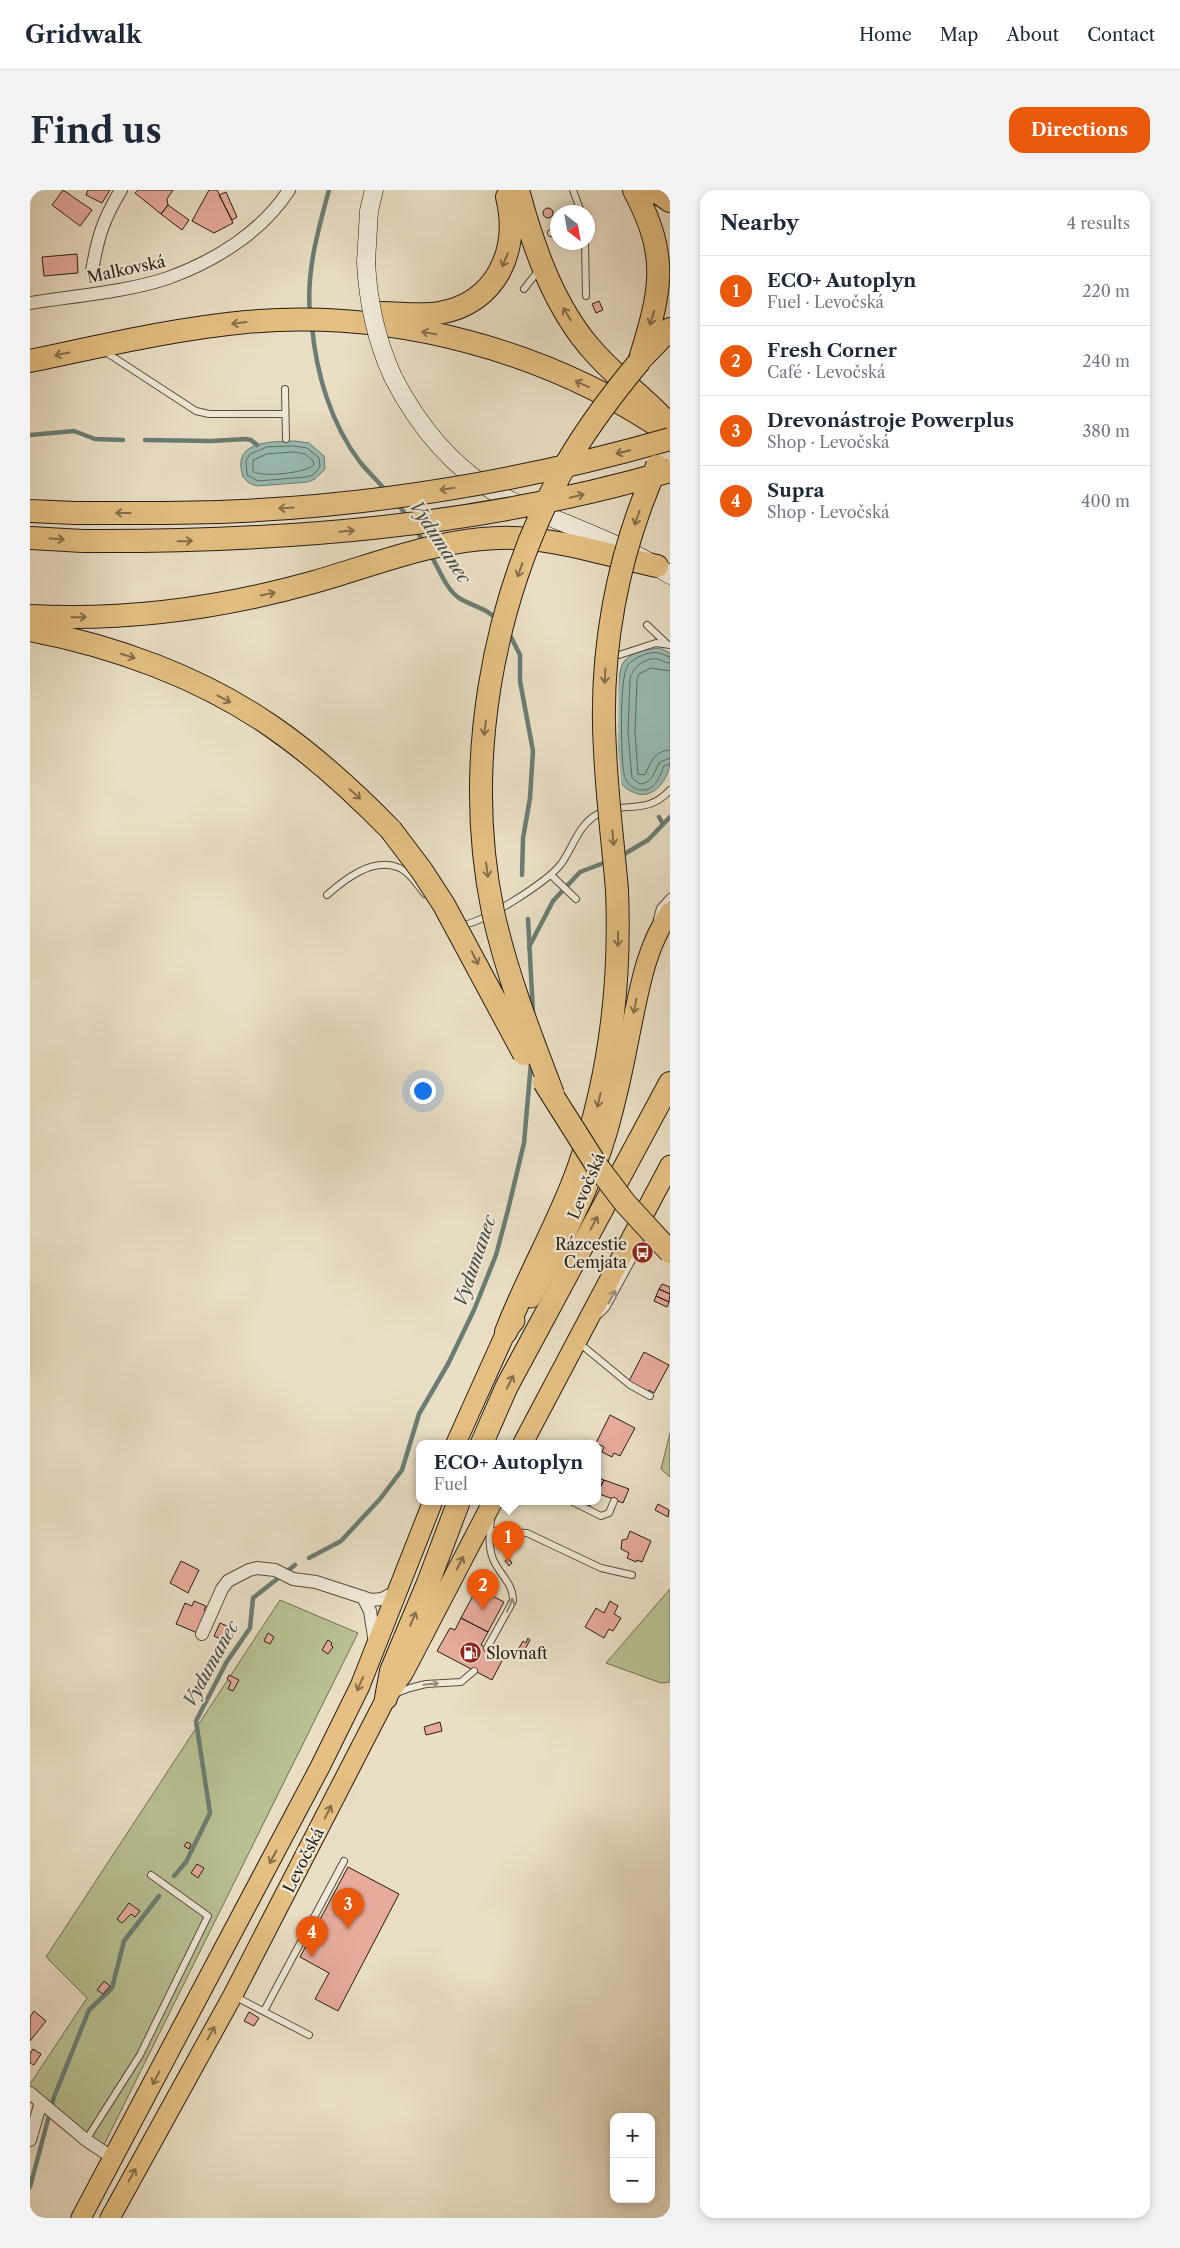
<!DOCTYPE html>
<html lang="en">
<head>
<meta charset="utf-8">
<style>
  body { margin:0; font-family:"Libre Caslon Text",serif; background:#f2f2f3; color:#1f2937 }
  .controls { position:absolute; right:15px; bottom:15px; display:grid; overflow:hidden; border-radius:10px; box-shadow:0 2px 8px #0003 }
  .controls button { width:45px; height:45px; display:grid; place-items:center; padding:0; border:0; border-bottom:1px solid #e0e1e3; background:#fff; color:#1f2937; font:25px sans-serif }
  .compass { position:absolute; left:520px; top:15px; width:45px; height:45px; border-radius:50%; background:#fff; box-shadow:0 2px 8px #0003; rotate:149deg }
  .you { position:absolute; left:392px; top:900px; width:18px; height:18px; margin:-12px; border:4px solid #fff; border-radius:50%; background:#1a73e8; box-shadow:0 0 0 8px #1a73e833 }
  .badge { display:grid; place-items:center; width:32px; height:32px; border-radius:50%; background:#ea580c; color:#fff; font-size:16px; font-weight:700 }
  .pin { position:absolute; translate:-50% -41px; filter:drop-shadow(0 1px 2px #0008) }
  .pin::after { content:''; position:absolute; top:26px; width:18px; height:15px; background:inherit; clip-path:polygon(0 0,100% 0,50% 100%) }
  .popup { position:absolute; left:386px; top:1250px; width:185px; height:65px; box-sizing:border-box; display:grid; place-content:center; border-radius:10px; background:#fff; filter:drop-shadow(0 1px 4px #0005); font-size:16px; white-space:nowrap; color:#747a83 }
  .popup b { font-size:19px; color:#1f2937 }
  .popup::after { content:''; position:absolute; left:50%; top:100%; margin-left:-10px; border:10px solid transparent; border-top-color:#fff }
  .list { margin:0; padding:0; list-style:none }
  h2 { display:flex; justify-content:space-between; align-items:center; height:65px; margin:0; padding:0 20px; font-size:21px }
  h2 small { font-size:16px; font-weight:400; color:#747a83 }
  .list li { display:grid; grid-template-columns:32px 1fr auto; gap:15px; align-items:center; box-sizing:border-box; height:70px; padding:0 20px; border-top:1px solid #e0e1e3 }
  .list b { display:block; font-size:19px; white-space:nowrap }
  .list p { margin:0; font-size:16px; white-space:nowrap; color:#747a83 }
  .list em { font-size:16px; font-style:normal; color:#747a83 }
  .map { position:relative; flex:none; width:640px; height:2028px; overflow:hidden; border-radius:15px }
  header { display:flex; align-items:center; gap:30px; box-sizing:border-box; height:70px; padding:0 25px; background:#fff; border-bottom:1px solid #e0e1e3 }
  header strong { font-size:24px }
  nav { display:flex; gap:28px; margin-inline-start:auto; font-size:18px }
  .intro { display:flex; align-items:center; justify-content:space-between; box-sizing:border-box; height:120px; padding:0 30px }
  h1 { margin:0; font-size:35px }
  .button { padding:12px 22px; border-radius:15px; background:#ea580c; color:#fff; font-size:18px; font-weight:700 }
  main { display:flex; gap:30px; padding:0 30px }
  aside { flex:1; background:#fff; border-radius:15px; box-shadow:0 2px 8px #0003 }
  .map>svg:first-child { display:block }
  .green { fill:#b9c193; stroke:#706e54 }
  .water { fill:#98bdb4; stroke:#6a7d74 }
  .pier { fill:#eadfc5 }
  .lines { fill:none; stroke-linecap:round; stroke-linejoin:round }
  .shore { stroke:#5f6c64; stroke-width:1 }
  .stream { stroke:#6a7d74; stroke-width:4.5 }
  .building { fill:#e7ab9c; stroke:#261c14 }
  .service-casing { stroke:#574d40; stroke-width:8 }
  .minor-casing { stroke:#574d40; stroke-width:14 }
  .secondary-casing { stroke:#261c14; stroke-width:19 }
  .primary-casing { stroke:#261c14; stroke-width:21 }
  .motorway-casing { stroke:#261c14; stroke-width:24 }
  .service { stroke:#f1ead9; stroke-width:6 }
  .minor { stroke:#f1ead9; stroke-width:12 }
  .secondary { stroke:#f1ead9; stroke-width:18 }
  .primary { stroke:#e5c082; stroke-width:19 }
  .motorway { stroke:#e5c082; stroke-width:22 }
  .secondary-bridge-casing { stroke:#261c14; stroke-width:19; stroke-linecap:butt }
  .motorway-bridge-casing { stroke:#261c14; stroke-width:24; stroke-linecap:butt }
  .secondary-bridge { stroke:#f1ead9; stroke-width:18 }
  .motorway-bridge { stroke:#e5c082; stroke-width:22 }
  .oneway { stroke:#866e4b }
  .oneway2 { stroke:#968d80 }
  .labels { text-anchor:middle; stroke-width:4.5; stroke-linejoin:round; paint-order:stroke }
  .street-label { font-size:16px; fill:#261c14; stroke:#f1ead9 }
  .poi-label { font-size:16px; fill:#261c14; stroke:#f1ead9; text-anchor:end }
  .water-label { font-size:18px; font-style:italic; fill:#484c44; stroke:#f1ead9 }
</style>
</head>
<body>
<header>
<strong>Gridwalk</strong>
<nav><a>Home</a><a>Map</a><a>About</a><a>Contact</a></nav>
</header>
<div class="intro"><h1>Find us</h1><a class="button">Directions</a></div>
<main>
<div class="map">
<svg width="640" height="2028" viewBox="0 0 640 2028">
  <rect width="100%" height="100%" fill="#eadfc5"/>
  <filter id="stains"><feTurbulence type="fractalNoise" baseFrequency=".004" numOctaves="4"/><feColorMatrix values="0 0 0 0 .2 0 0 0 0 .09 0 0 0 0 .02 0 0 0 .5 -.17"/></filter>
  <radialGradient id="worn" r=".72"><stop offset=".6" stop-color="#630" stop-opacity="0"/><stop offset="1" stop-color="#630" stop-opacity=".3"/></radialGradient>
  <!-- green -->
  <path class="green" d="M640,1243V1287L631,1279Z
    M640,1399V1492L631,1493L576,1473Z
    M250,1410L328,1443L70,1963L0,1898V1894L57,1808L16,1767Z"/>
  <!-- water -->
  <path class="water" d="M265,251L279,253L294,266L295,279L285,289L278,292L227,296L219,293L213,287C201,250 240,252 265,251Z
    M630,458L640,463C640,488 640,514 640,539C640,550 640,563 640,574C637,592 621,613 601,601C598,600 594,597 592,594C585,582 585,485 593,473C601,461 618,459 630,458Z"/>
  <!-- pier -->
  <path class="pier" d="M589,475L588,559L592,598L587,587L584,542L586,486Z"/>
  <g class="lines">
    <!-- shore -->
    <path class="shore" d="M264,256L277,258L289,268L290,277L283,285L276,287L228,291L217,285L216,271L220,264L237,257Z
      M264,262L275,264L283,271L284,275C276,283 230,288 223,281V270L237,264Z
      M640,467C636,466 633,464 629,463C619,461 605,467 598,475C589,486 591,568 594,584C597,598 613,605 623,596C629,591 631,582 634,576L640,574
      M640,473C635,473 632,470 628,469C615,467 603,477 600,489L598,542L602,588L610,594C623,593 624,581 630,572L640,568
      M640,481L621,478L609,484L607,489L605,542L608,584L615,585C621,572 624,561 640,560"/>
    <!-- stream -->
    <path class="stream" d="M280,124C276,82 288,40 299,0
      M282,136C286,183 301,234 330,272C338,282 348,291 356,301
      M0,245L44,241L65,249L93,250
      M115,250L181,251L216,249L221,250L227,255
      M368,314L378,328
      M385,338L394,353
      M400,364C409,378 415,398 429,408C442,416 457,418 467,430
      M479,443L490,465V491L503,561L500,608L493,648L492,685
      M629,627L633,634
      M591,666L618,650L640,627
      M498,729L503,823
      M499,757L523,711L550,682L579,671
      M279,1368L311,1351L350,1309L372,1280L389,1224L418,1174L444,1120L466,1065L478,1020L494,953L501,873
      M144,1686L156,1672L180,1623L166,1531L196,1473L220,1438L223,1408L265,1375
      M0,1997L24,1907L59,1820L82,1798L94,1751L129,1706"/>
  </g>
  <!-- building -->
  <path class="building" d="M33,0L62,20L50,36L22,15Z
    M58,0H80L72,13L56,5Z
    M108,0H143L137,9L138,15L131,24L105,3Z
    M179,0H187L203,33L184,43L162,31Z
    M196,2L207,27L202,30L189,5Z
    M138,15L159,30L152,40L131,24Z
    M513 23a5 5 0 1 1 10 0a5 5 0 1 1-10 0Z
    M47,64L48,83L14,86L12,67Z
    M569,111L573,120L566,123L562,114Z
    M632,1094L640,1097V1104L629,1099Z
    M629,1099L640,1104L639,1112L626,1106Z
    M626,1106L639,1112L637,1117L624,1111Z
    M614,1162L639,1175L624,1203L619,1200L617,1203L599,1191Z
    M580,1225L605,1238L590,1266L584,1263L582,1267L572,1262L574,1257L566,1253Z
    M567,1287L574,1290L567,1304Z
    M574,1290L599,1299L593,1313L567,1303Z
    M549,1311H563L560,1316Z
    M628,1314L639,1320L638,1327L625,1320Z
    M600,1341L621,1351L612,1372L607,1370L606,1372L597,1368L599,1363L591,1359L592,1350L597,1349Z
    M478,1368L482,1373L479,1376L475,1371Z
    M151,1371L169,1380L158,1403L140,1393Z
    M447,1398L474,1412L458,1442L431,1428Z
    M164,1411L176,1416L174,1420L179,1422L170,1444L146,1434L155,1413L162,1416Z
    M580,1411L588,1416L584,1424L591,1428L583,1441L579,1439L574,1448L555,1437L566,1418L574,1423Z
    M431,1428L458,1442L451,1455L474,1467L462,1490L407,1461L420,1438L425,1440Z
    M190,1433L206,1440L200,1453L184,1446Z
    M238,1443L244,1447L240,1454L234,1451Z
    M498,1448L500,1450L493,1463L488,1460L493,1451L496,1453Z
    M298,1450L302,1453L301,1455L303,1457L298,1464L292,1460Z
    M199,1485L209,1490L203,1501L198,1499L201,1492L197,1489Z
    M410,1532L412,1541L396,1545L394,1537Z
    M157,1652L161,1654L159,1659L154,1656Z
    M167,1674L174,1678L168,1688L161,1683Z
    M318,1677L369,1704L308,1821L285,1809L299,1783L270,1767Z
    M99,1713L110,1721L105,1727L101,1724L92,1733L87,1729Z
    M74,1791L80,1796L73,1804L67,1800Z
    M4,1821L16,1831L0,1851V1827Z
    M219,1822L229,1828L224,1836L214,1831Z
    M3,1859L11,1864L4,1875L0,1873V1864Z"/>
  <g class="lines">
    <defs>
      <path id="service" d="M543,0L551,22
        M521,43L528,40
        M555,52L556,106
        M494,99L509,80
        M74,161L166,221L179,224H255
        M255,199L256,249
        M617,435L637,454
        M589,465L626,453L640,455
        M521,685L546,709
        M297,705C315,689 342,668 367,677C379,681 387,695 395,704
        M627,729L630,718L640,707
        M431,735C452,734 517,692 531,674C542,659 547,639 563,627C591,608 615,628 640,600
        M569,1125L576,1118L608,1059L610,1046
        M548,1152L600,1195L620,1206
        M541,1311L571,1326L579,1323L584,1311
        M459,1341L497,1343L571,1378L602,1385
        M457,1458L483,1411C484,1394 469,1384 463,1369C458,1356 459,1343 461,1330
        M364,1504L380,1498L396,1494L431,1492L444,1481
        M204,1806L279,1845
        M234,1821L314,1671
        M56,1950L110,1865L178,1726L121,1685"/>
      <path id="minor" d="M62,81C68,46 73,30 91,0
        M0,113C43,106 97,102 138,88C185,71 232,42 259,0
        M333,1407L340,1421L345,1453
        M172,1444L192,1399L198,1391L219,1380L227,1378L245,1380L263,1389L286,1392L341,1410L352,1409L369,1400
        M0,1903L56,1950L83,1968
        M0,1950L11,1912"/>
      <path id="secondary" d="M336,72L339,21L344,0
        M363,187C387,234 422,277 468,304C484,314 503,320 520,327C561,344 603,360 640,385"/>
      <path id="primary" d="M501,1108C531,1055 561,999 578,940C587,908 594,876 600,844C609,801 615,759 640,722
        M426,1253L476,1142L485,1131
        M493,1253L640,975
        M51,2028L290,1577L330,1496L403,1311
        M80,2028L203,1805L356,1508L374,1482L463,1311"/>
      <path id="motorway" d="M488,0C503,56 524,118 564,162C585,186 611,205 633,228
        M604,0C640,68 631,101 609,172
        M624,0L640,11
        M352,123C371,123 390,126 409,123C467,113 490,60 477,7
        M613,167L640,139
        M0,171C72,156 143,139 216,132C364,119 518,160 640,244
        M0,321L45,323
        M0,348L53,351
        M0,426C96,431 192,418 284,392C344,375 404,350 468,348C522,346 574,365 627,376
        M0,440C84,456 170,487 241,536C285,566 324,602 361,640
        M476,1142C497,1087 528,1035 548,979C580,888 591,796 587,700
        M452,1253L477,1196L505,1144L640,893
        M356,1508L361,1481L398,1393L429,1311"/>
    </defs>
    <!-- service casing -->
    <use href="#service" class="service-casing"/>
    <!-- minor casing -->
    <use href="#minor" class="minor-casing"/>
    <!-- secondary casing -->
    <use href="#secondary" class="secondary-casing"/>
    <!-- primary casing -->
    <use href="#primary" class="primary-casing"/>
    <!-- motorway casing -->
    <use href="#motorway" class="motorway-casing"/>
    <!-- service -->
    <use href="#service" class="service"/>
    <!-- minor -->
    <use href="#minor" class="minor"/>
    <!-- secondary -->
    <use href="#secondary" class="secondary"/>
    <!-- primary -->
    <use href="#primary" class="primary"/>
    <!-- motorway -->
    <use href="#motorway" class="motorway"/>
    <defs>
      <path id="secondary-bridge" d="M336,72C338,112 346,150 363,187"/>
      <path id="motorway-bridge" d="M45,323C100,323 156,324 211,321C356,314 501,289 640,249
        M53,351C251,352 449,337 640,281
        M361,640L392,681L414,715L494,864
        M587,700C583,653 577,607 575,560C569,463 587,365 627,276
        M514,892L567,976L595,1013L640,1062
        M523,904C500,844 477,785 463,722C433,576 461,416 530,285C552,244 580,207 609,172"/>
    </defs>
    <!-- secondary-bridge casing -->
    <use href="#secondary-bridge" class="secondary-bridge-casing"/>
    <!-- motorway-bridge casing -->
    <use href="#motorway-bridge" class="motorway-bridge-casing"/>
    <!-- secondary-bridge -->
    <use href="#secondary-bridge" class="secondary-bridge"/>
    <!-- motorway-bridge -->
    <use href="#motorway-bridge" class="motorway-bridge"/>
  </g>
  <!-- one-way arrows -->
  <defs><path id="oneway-shaft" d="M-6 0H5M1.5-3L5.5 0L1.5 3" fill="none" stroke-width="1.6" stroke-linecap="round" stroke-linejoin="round" transform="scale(1.25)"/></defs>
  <g class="oneway">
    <use href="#oneway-shaft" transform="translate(475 70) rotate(113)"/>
    <use href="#oneway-shaft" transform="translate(537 124) rotate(-121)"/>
    <use href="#oneway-shaft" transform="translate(622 128) rotate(107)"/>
    <use href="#oneway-shaft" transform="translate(209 133) rotate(173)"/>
    <use href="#oneway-shaft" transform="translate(399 143) rotate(-170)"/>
    <use href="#oneway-shaft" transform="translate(32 164) rotate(168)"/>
    <use href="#oneway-shaft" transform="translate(552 194) rotate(-155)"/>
    <use href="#oneway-shaft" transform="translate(593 262) rotate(166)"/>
    <use href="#oneway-shaft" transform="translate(417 299) rotate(170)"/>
    <use href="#oneway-shaft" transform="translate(547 306) rotate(-14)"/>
    <use href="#oneway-shaft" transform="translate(256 318) rotate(176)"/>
    <use href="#oneway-shaft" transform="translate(93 323) rotate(-180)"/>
    <use href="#oneway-shaft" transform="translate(607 328) rotate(110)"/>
    <use href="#oneway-shaft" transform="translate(317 341) rotate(-6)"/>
    <use href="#oneway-shaft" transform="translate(27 349) rotate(3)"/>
    <use href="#oneway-shaft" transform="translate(155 351) rotate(-1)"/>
    <use href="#oneway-shaft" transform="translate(490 380) rotate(109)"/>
    <use href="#oneway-shaft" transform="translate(238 404) rotate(-12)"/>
    <use href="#oneway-shaft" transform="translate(49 427) rotate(-1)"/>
    <use href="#oneway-shaft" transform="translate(98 466) rotate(18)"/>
    <use href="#oneway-shaft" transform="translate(575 486) rotate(93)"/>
    <use href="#oneway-shaft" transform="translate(194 509) rotate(28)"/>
    <use href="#oneway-shaft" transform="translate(455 538) rotate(97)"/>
    <use href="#oneway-shaft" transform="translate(325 604) rotate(42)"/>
    <use href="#oneway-shaft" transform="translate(583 648) rotate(85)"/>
    <use href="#oneway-shaft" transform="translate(457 680) rotate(83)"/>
    <use href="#oneway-shaft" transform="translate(588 749) rotate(91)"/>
    <use href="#oneway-shaft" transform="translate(445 768) rotate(63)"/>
    <use href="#oneway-shaft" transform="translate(605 816) rotate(101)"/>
    <use href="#oneway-shaft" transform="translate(569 910) rotate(103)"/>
    <use href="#oneway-shaft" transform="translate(564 1033) rotate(-62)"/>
    <use href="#oneway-shaft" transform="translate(480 1192) rotate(-63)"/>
    <use href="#oneway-shaft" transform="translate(430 1373) rotate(-63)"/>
    <use href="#oneway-shaft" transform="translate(383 1429) rotate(-67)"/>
    <use href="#oneway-shaft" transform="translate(330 1494) rotate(114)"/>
    <use href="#oneway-shaft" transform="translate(298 1622) rotate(-63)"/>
    <use href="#oneway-shaft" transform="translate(243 1667) rotate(118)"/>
    <use href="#oneway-shaft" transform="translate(181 1843) rotate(-61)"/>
    <use href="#oneway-shaft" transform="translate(126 1888) rotate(118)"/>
    <use href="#oneway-shaft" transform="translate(102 1985) rotate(-62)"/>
  </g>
  <g class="oneway2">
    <use href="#oneway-shaft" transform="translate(582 1107) rotate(-61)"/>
    <use href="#oneway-shaft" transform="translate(480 1415) rotate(-66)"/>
    <use href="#oneway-shaft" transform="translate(401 1494) rotate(-6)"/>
  </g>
  <!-- icons -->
  <defs>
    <symbol id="bus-disc" viewBox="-11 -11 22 22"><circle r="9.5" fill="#8f2418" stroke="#f1ead9"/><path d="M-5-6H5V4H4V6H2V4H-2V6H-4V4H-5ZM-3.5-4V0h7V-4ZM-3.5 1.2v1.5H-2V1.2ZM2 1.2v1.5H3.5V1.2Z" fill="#fff"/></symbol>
    <symbol id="fuel-disc" viewBox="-11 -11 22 22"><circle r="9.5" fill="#8f2418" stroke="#f1ead9"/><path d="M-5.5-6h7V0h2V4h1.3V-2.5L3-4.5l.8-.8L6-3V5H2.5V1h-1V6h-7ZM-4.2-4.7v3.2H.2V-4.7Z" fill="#fff"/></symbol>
  </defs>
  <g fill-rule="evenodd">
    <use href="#bus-disc" x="600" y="1050" width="25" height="25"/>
    <use href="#fuel-disc" x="428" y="1450" width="25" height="25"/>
  </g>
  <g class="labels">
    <!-- street labels -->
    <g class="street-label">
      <text transform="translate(96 79) rotate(-12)" y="6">Malkovská</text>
      <text transform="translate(556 996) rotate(-67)" y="6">Levočská</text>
      <text transform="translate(273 1670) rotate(-63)" y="6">Levočská</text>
    </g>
    <!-- poi labels -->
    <g class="poi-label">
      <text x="597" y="1060">Rázcestie<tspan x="597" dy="18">Cemjata</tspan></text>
      <text x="456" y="1469" text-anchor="start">Slovnaft</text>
    </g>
    <!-- water labels -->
    <g class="water-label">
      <text transform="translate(410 352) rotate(57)" y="6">Vydumanec</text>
      <text transform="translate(445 1071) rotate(-71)" y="6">Vydumanec</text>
      <text transform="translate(181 1474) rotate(-61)" y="6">Vydumanec</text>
    </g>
  </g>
  <rect width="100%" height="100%" filter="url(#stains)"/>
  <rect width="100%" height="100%" fill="url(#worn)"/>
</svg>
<div class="controls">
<button>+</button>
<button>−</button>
</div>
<svg class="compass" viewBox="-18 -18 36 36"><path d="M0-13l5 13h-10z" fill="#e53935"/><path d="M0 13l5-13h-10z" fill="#747a83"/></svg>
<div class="you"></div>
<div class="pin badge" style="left:478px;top:1372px">1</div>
<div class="popup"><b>ECO+ Autoplyn</b>Fuel</div>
<div class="pin badge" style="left:453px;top:1420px">2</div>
<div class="pin badge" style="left:318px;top:1739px">3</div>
<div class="pin badge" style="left:282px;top:1767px">4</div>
</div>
<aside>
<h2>Nearby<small>4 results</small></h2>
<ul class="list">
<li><span class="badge">1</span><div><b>ECO+ Autoplyn</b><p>Fuel · Levočská</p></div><em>220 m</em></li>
<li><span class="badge">2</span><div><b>Fresh Corner</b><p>Café · Levočská</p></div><em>240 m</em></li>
<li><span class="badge">3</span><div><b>Drevonástroje Powerplus</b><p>Shop · Levočská</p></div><em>380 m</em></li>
<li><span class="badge">4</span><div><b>Supra</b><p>Shop · Levočská</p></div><em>400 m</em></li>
</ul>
</aside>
</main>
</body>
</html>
